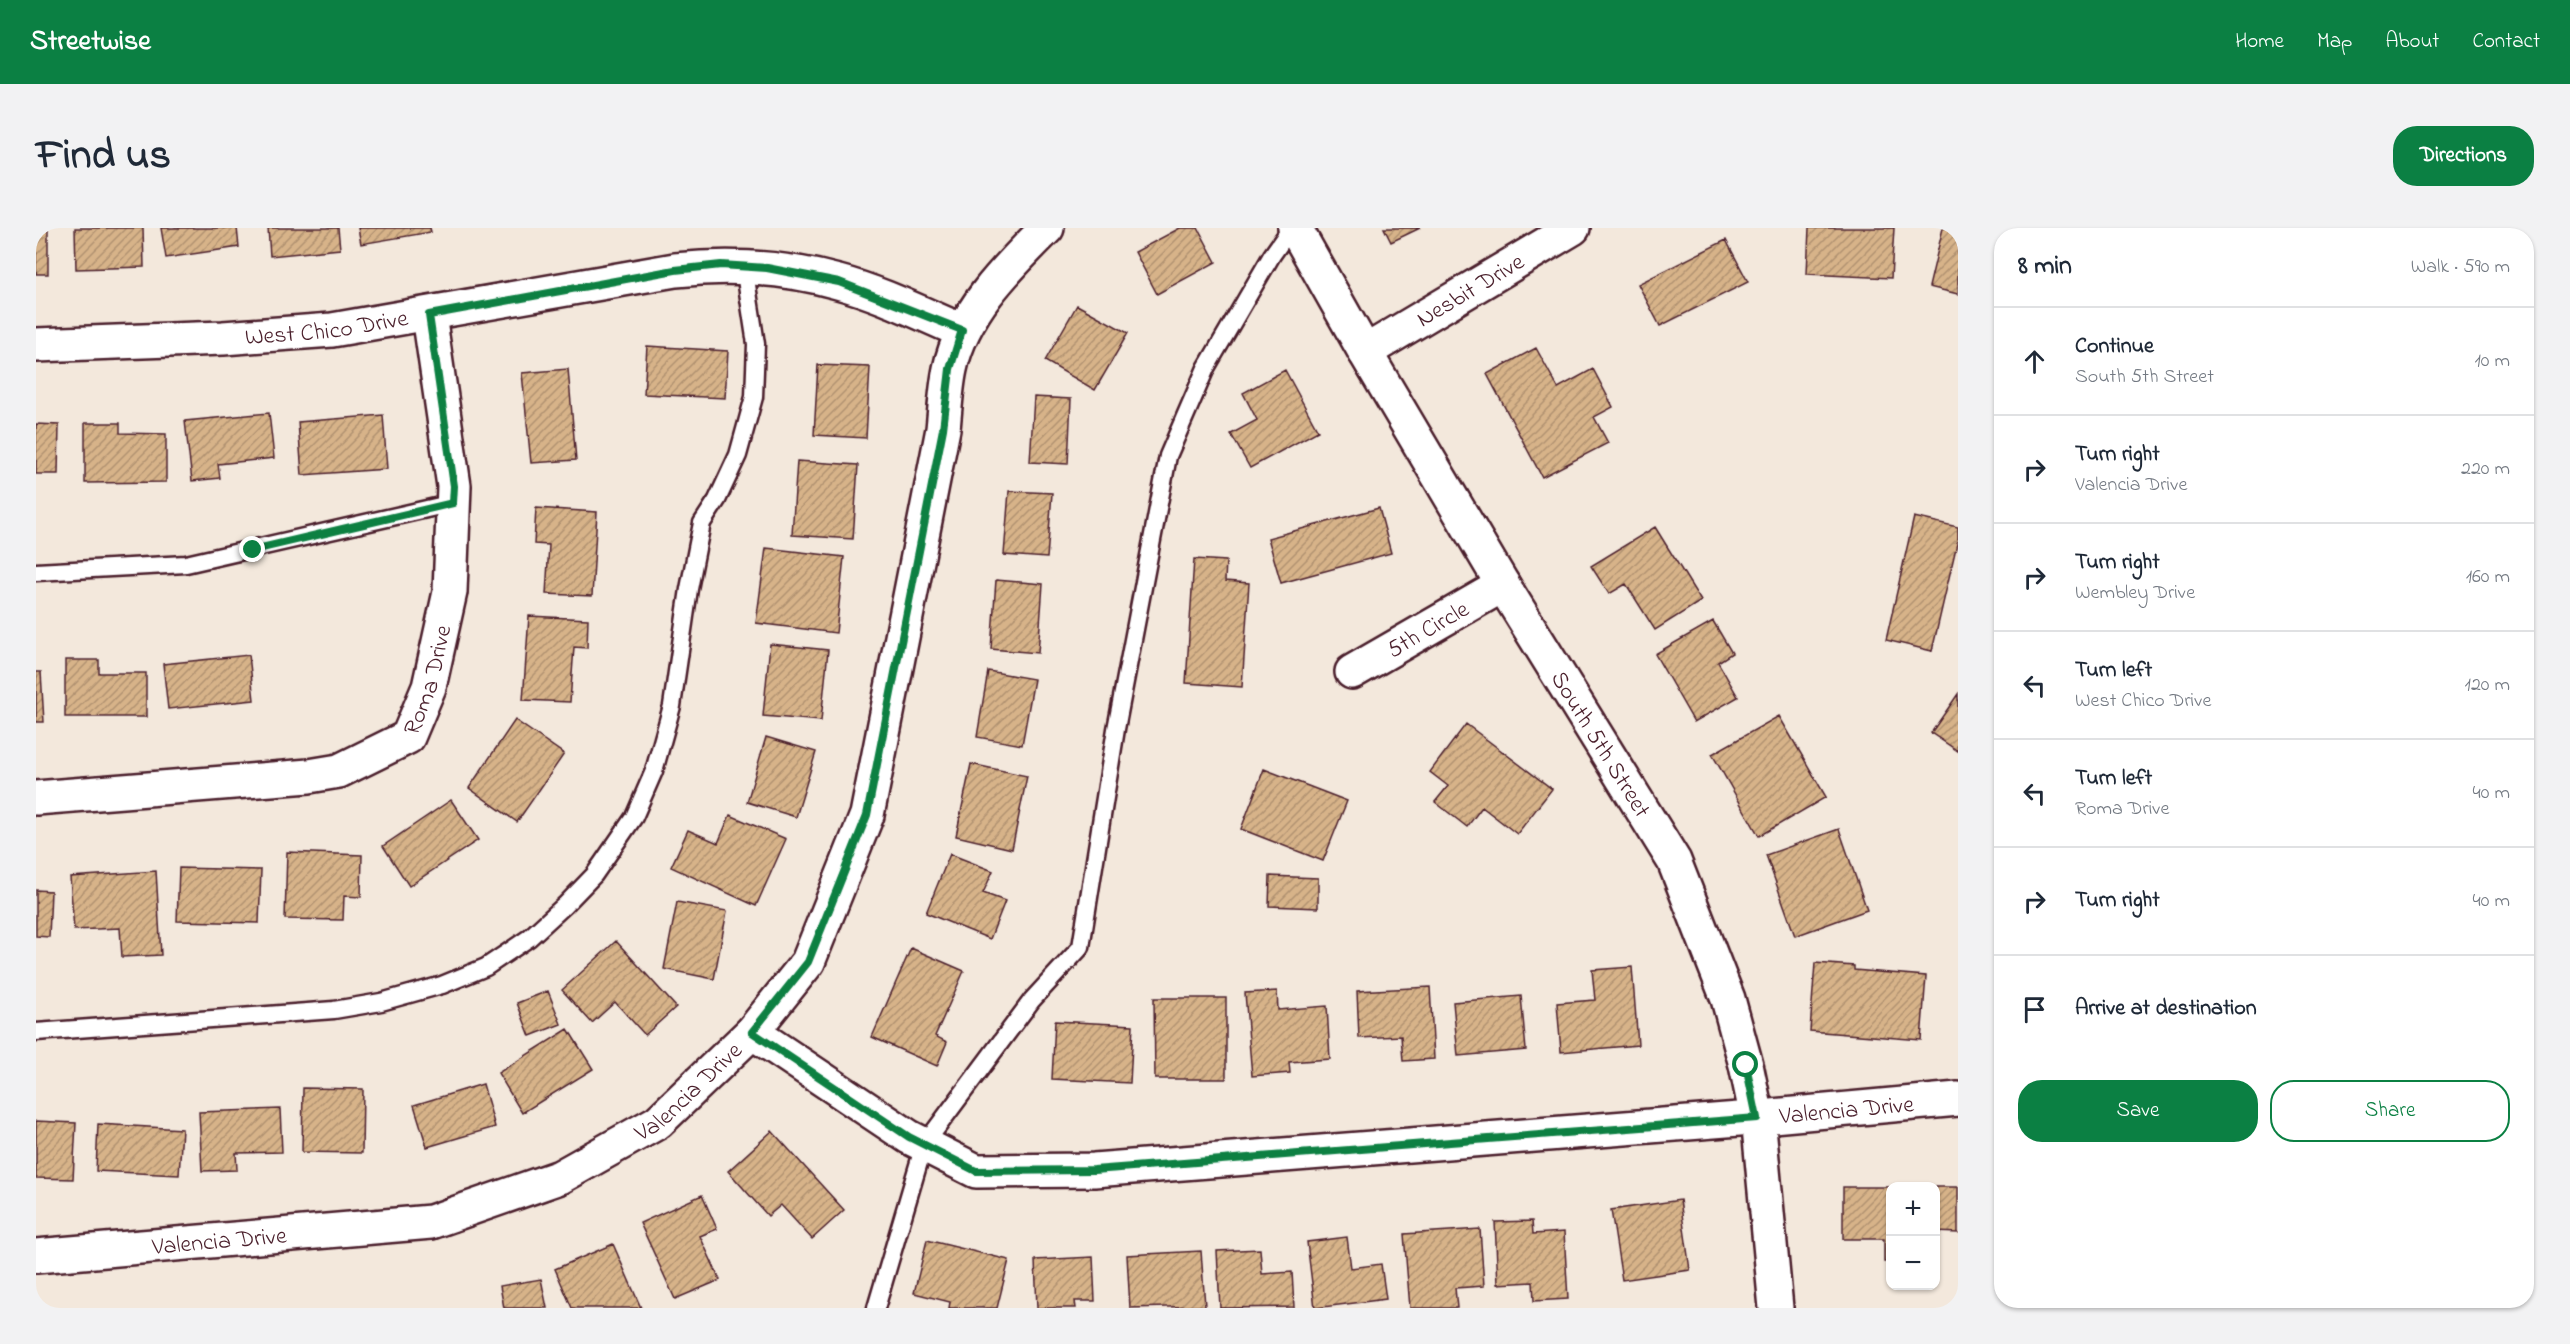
<!DOCTYPE html>
<html lang="en">
<head>
<meta charset="utf-8">
<style>
  body { margin:0; font-family:"Indie Flower",sans-serif; background:#f2f2f3; color:#1f2937 }
  .controls { position:absolute; right:18px; bottom:18px; display:grid; overflow:hidden; border-radius:12px; box-shadow:0 2px 4px #0004 }
  .controls button { width:54px; height:54px; display:grid; place-items:center; padding:0; border:0; border-bottom:2px solid #e0e1e3; background:#fff; color:#1f2937; font:30px sans-serif }
  .stop { position:absolute; width:18px; height:18px; margin:-14px; border:4px solid #0b8043; border-radius:50%; background:#fff }
  .stop.end { background:#0b8043; border-color:#fff; box-shadow:0 2px 6px #0008 }
  .list { margin:0; padding:0; list-style:none }
  h2 { display:flex; justify-content:space-between; align-items:center; height:78px; margin:0; padding:0 24px; font-size:26px }
  h2 small { font-size:20px; font-weight:400; color:#747a83 }
  .list li { display:grid; grid-template-columns:39px 1fr auto; gap:18px; align-items:center; box-sizing:border-box; height:108px; padding:0 24px; border-top:2px solid #e0e1e3 }
  .list b { display:block; font-size:22px; white-space:nowrap }
  .list p { margin:0; font-size:20px; white-space:nowrap; color:#747a83 }
  .list em { font-size:20px; font-style:normal; color:#747a83 }
  .actions { display:flex; gap:12px; padding:18px 24px }
  .actions a { flex:1; padding:14px 0; border:2px solid #0b8043; border-radius:24px; text-align:center; font-size:21px; color:#0b8043 }
  .actions .main { background:#0b8043; color:#fff }
  .icon { flex:none; width:33px; height:33px; fill:none; stroke:currentColor; stroke-width:2; stroke-linecap:round; stroke-linejoin:round }
  .map { position:relative; flex:none; width:1922px; height:1080px; overflow:hidden; border-radius:24px }
  header { display:flex; align-items:center; gap:36px; box-sizing:border-box; height:84px; padding:0 30px; background:#0b8043; color:#fff }
  header strong { font-size:28px }
  nav { display:flex; gap:33px; margin-inline-start:auto; font-size:21px }
  .intro { display:flex; align-items:center; justify-content:space-between; box-sizing:border-box; height:144px; padding:0 36px }
  h1 { margin:0; font-size:42px }
  .button { padding:15px 27px; border-radius:24px; background:#0b8043; color:#fff; font-size:21px; font-weight:700 }
  main { display:flex; gap:36px; padding:0 36px }
  aside { flex:1; background:#fff; border-radius:24px; box-shadow:0 2px 4px #0004 }
  .map>svg:first-child { display:block }
  .building { fill:url(#building-hatch); stroke:#4a1f2b; stroke-width:1.5 }
  .lines { fill:none; stroke-linecap:round; stroke-linejoin:round }
  .service-casing { stroke:#4a1f2b; stroke-width:21 }
  .minor-casing { stroke:#4a1f2b; stroke-width:38 }
  .tertiary-casing { stroke:#4a1f2b; stroke-width:38 }
  .service { stroke:#fff; stroke-width:16 }
  .minor { stroke:#fff; stroke-width:33 }
  .tertiary { stroke:#fff; stroke-width:33 }
  .route { stroke:#0b8043; stroke-width:8 }
  .labels { text-anchor:middle; stroke-width:4.5; stroke-linejoin:round; paint-order:stroke }
  .street-label { font-size:24px; fill:#4a1f2b; stroke:#fff }
</style>
</head>
<body>
<header>
<strong>Streetwise</strong>
<nav><a>Home</a><a>Map</a><a>About</a><a>Contact</a></nav>
</header>
<div class="intro"><h1>Find us</h1><a class="button">Directions</a></div>
<main>
<div class="map">
<svg width="1922" height="1080" viewBox="0 0 1922 1080">
  <defs>
    <pattern id="building-hatch" width="6" height="6" patternUnits="userSpaceOnUse" patternTransform="scale(1.5)"><rect width="6" height="6" fill="#d7b389"/><path d="M-1 1l2-2M0 6l6-6M5 7l2-2" fill="none" stroke="#b09170"/></pattern>
  </defs>
  <rect width="100%" height="100%" fill="#f3e8dc"/>
  <filter id="ink" filterUnits="userSpaceOnUse"><feTurbulence type="fractalNoise" baseFrequency=".0167" numOctaves="2"/><feDisplacementMap in="SourceGraphic" scale="12" xChannelSelector="R" yChannelSelector="G"/><feConvolveMatrix kernelMatrix="1 2 1 2 8 2 1 2 1" color-interpolation-filters="sRGB"/></filter>
  <g filter="url(#ink)">
    <!-- building -->
    <path class="building" d="M0,0H12V46H0Z
      M39,0H107L108,39L40,41Z
      M125,0H201L203,19L130,30Z
      M232,0H302L304,21L234,28Z
      M322,0H394L395,4L325,16Z
      M1144,0H1162L1180,34L1121,66L1099,24Z
      M1348,0H1384L1355,14Z
      M1773,0H1858L1855,50L1771,46Z
      M1907,0H1922V66L1893,59Z
      M1690,12L1712,54L1624,98L1602,56Z
      M1041,77L1092,105L1059,162L1009,133Z
      M611,118L692,123L689,170L608,166Z
      M1500,120L1522,160L1557,141L1577,179L1558,189L1572,215L1506,249L1451,146Z
      M782,137L834,139L830,210L778,207Z
      M532,141L540,232L495,235L486,145Z
      M1249,142L1282,203L1214,240L1195,206L1221,192L1207,165Z
      M998,169L1035,171L1032,236L994,234Z
      M233,185L238,230L182,236L184,250L156,253L149,193Z
      M347,187L351,241L266,247L262,194Z
      M49,195H84V205L130,206V254L49,255Z
      M0,196L23,197L22,246H0Z
      M761,233L822,237L817,311L756,307Z
      M973,263L1016,265L1011,330L968,327Z
      M500,280L561,284L556,368L510,366L513,317L498,316Z
      M1343,280L1355,325L1245,355L1232,310Z
      M1878,289L1922,299V311L1896,423L1850,412Z
      M1619,299L1665,373L1619,402L1590,356L1573,366L1555,338Z
      M730,320L808,329L800,405L720,395Z
      M1158,331L1190,333L1189,353L1213,355L1206,459L1150,455Z
      M960,352L1007,356L1002,425L955,421Z
      M493,388L552,391L551,420L538,419L534,474L487,472Z
      M1677,393L1696,425L1682,434L1702,469L1658,494L1619,426Z
      M734,416L792,422L785,493L727,488Z
      M213,427L218,472L132,481L127,436Z
      M29,432H63V445H110V489H29Z
      M952,443L998,451L986,517L941,509Z
      M0,444H5L8,494H0Z
      M1922,466V523L1895,505Z
      M1743,488L1790,569L1723,608L1676,526Z
      M479,492L528,526L481,594L433,560Z
      M1430,496L1516,561L1481,606L1446,579L1431,599L1399,574L1412,558L1394,544Z
      M730,509L780,524L760,589L711,574Z
      M935,536L991,548L976,621L920,608Z
      M1228,541L1311,573L1287,633L1205,601Z
      M415,572L442,612L373,658L347,618Z
      M694,587L750,611L720,678L635,639L652,602L682,615Z
      M1803,601L1831,682L1759,708L1730,627Z
      M251,624L326,627L325,669L308,668L307,692L249,691Z
      M914,626L957,643L947,665L969,673L954,711L890,685Z
      M143,640L225,642L223,695L141,693Z
      M120,643L125,727L86,729L84,700L38,702L34,649Z
      M1234,648L1282,650V680L1233,678Z
      M0,662L15,663L13,709L0,708Z
      M641,674L691,683L678,751L628,741Z
      M580,713L640,779L609,807L579,774L556,795L526,762Z
      M875,720L928,743L899,808L911,814L901,838L836,809Z
      M1779,735L1818,738V742L1890,748L1885,812L1774,803Z
      M1596,739L1602,817L1525,824L1521,775L1559,772L1556,742Z
      M1394,759L1398,831L1367,833L1365,808L1323,810L1321,763Z
      M512,763L525,796L494,808L481,775Z
      M1241,763L1242,782L1291,778L1294,831L1253,834L1254,845L1216,848L1209,765Z
      M1485,768L1490,822L1422,828L1417,774Z
      M1118,770H1190V851H1119Z
      M1019,793L1097,797L1094,855L1016,851Z
      M532,801L557,841L486,885L462,845Z
      M447,856L459,899L391,919L378,877Z
      M267,860L327,861L326,925L266,924Z
      M244,881L246,924L200,925L201,942L166,943L163,884Z
      M0,893L40,895L37,951L0,950Z
      M62,896L146,901L143,947L60,943Z
      M736,903L808,982L776,1011L745,977L732,988L692,943Z
      M1807,959H1854V1034H1848V1011H1807Z
      M1900,959H1922V1005L1900,1004Z
      M666,967L681,1001L664,1008L684,1052L639,1071L604,995Z
      M1644,972L1654,1042L1586,1052L1575,982Z
      M1496,993L1497,1006L1528,1004L1532,1071L1498,1073L1497,1054L1462,1056L1459,994Z
      M1444,1001L1448,1058L1419,1060L1421,1080H1374L1368,1006Z
      M1311,1009L1315,1040L1345,1036L1350,1071L1279,1080L1271,1014Z
      M891,1012L973,1032L961,1080H913L914,1074L878,1065Z
      M577,1016L605,1080H536L519,1041Z
      M1224,1021L1226,1046L1256,1044L1258,1079L1184,1080L1181,1023Z
      M1165,1023L1169,1078L1094,1080L1091,1027Z
      M1057,1029L1059,1073H1039L1040,1080H1001L999,1032Z
      M505,1051L511,1080H468L464,1058Z"/>
    <g class="lines">
      <defs>
        <path id="service" d="M0,344L150,336L417,275
          M0,804L298,782L345,774L406,757L450,739L493,710L529,677L558,647L598,589L618,543L636,478L653,361L666,295L681,272L702,227L718,169L720,116L708,38
          M840,1080L888,917L996,772L1045,719L1080,501L1132,228L1170,140L1236,27L1255,0"/>
        <g id="minor">
          <path id="s1" d="M0,117L187,110L296,102L639,42C694,36 748,39 802,54C844,65 886,86 926,103"/>
          <path id="s2" d="M1329,124L1537,0"/>
          <path id="s3" d="M1316,444L1467,357"/>
          <path id="s4" d="M0,570L273,548L303,543L372,509L393,459L414,364L418,258L393,87"/>
          <path id="s5" d="M716,804L873,909L940,943L1058,942L1703,891L1922,871"/>
          <path id="s6" d="M0,1028L395,994L524,949L622,894L716,804L772,734L831,587L907,201C909,181 910,160 914,141C926,84 971,40 1011,0"/>
        </g>
        <g id="tertiary">
          <path id="s7" d="M1259,0L1329,124L1467,357L1638,633L1692,771L1710,837L1723,899L1740,1080"/>
        </g>
      </defs>
      <!-- service casing -->
      <use href="#service" class="service-casing"/>
      <!-- minor casing -->
      <use href="#minor" class="minor-casing"/>
      <!-- tertiary casing -->
      <use href="#tertiary" class="tertiary-casing"/>
      <!-- service -->
      <use href="#service" class="service"/>
      <!-- minor -->
      <use href="#minor" class="minor"/>
      <!-- tertiary -->
      <use href="#tertiary" class="tertiary"/>
    </g>
  </g>
  <g class="lines" filter="url(#ink)">
    <!-- route -->
    <path class="route" d="M217,322L417,275L418,258L393,87L639,42L685,37L731,40L803,54L926,102L914,141L907,201L831,587L772,734L716,804L873,909L940,943L1058,942L1721,890L1710,837"/>
  </g>
  <g class="labels">
    <!-- street labels -->
    <g class="street-label">
      <text dy="8" stroke="none"><textPath href="#s2" startOffset="122">Nesbit Drive</textPath></text>
      <text dy="8" stroke="none"><textPath href="#s1" startOffset="291">West Chico Drive</textPath></text>
      <text dy="8" stroke="none"><textPath href="#s3" startOffset="87">5th Circle</textPath></text>
      <text dy="8" stroke="none"><textPath href="#s4" startOffset="442">Roma Drive</textPath></text>
      <text dy="8" stroke="none"><textPath href="#s7" startOffset="600">South 5th Street</textPath></text>
      <text dy="8" stroke="none"><textPath href="#s6" startOffset="688">Valencia Drive</textPath></text>
      <text dy="8" stroke="none"><textPath href="#s5" startOffset="1137">Valencia Drive</textPath></text>
      <text dy="8" stroke="none"><textPath href="#s6" startOffset="184">Valencia Drive</textPath></text>
    </g>
  </g>
</svg>
<div class="controls">
<button>+</button>
<button>−</button>
</div>
<div class="stop" style="left:1710px;top:837px"></div>
<div class="stop end" style="left:217px;top:322px"></div>
</div>
<aside>
<h2>8 min<small>Walk · 590 m</small></h2>
<ul class="list">
<li><svg class="icon" aria-label="ahead" viewBox="0 0 24 24"><path d="M12 20V5M6 11l6-6 6 6"/></svg><div><b>Continue</b><p>South 5th Street</p></div><em>10 m</em></li>
<li><svg class="icon" aria-label="right" viewBox="0 0 24 24"><path d="M7 20v-9h11M14 6l5 5-5 5"/></svg><div><b>Turn right</b><p>Valencia Drive</p></div><em>220 m</em></li>
<li><svg class="icon" aria-label="right" viewBox="0 0 24 24"><path d="M7 20v-9h11M14 6l5 5-5 5"/></svg><div><b>Turn right</b><p>Wembley Drive</p></div><em>160 m</em></li>
<li><svg class="icon" aria-label="left" viewBox="0 0 24 24"><path d="M17 20v-9H6M10 6l-5 5 5 5"/></svg><div><b>Turn left</b><p>West Chico Drive</p></div><em>120 m</em></li>
<li><svg class="icon" aria-label="left" viewBox="0 0 24 24"><path d="M17 20v-9H6M10 6l-5 5 5 5"/></svg><div><b>Turn left</b><p>Roma Drive</p></div><em>40 m</em></li>
<li><svg class="icon" aria-label="right" viewBox="0 0 24 24"><path d="M7 20v-9h11M14 6l5 5-5 5"/></svg><div><b>Turn right</b></div><em>40 m</em></li>
<li><svg class="icon" aria-label="arrive" viewBox="0 0 24 24"><path d="M6 21V4h12l-3 4 3 4H6"/></svg><div><b>Arrive at destination</b></div></li>
</ul>
<div class="actions"><a class="main">Save</a><a>Share</a></div>
</aside>
</main>
</body>
</html>
